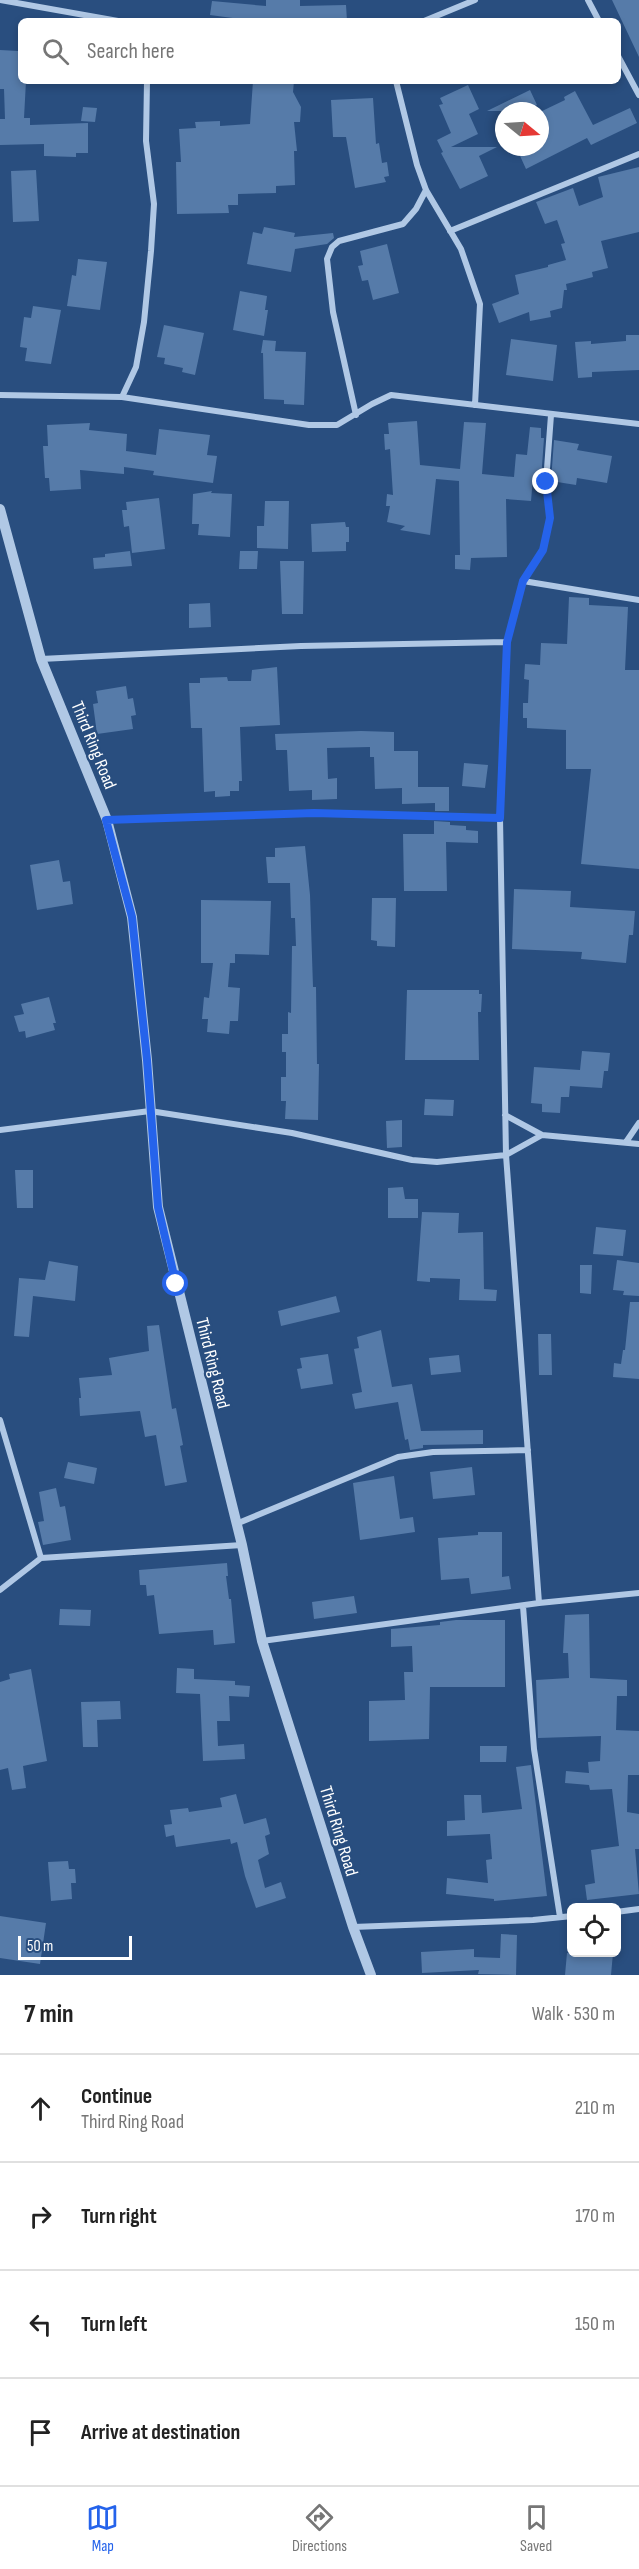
<!DOCTYPE html>
<html lang="en">
<head>
<meta charset="utf-8">
<style>
  body { margin:0; font-family:"Sofia Sans Condensed",sans-serif; background:#f2f2f2; color:#222 }
  .controls { position:absolute; right:18px; bottom:18px; display:grid; overflow:hidden; border-radius:9px; box-shadow:0 3px 9px #0003 }
  .controls button { width:54px; height:54px; display:grid; place-items:center; padding:0; border:0; border-bottom:2px solid #e0e0e0; background:#fff; color:#222; font:30px sans-serif }
  .compass { position:absolute; left:495px; top:102px; width:54px; height:54px; border-radius:50%; background:#fff; box-shadow:0 3px 9px #0003; rotate:108deg }
  .scale { position:absolute; left:18px; bottom:15px; width:114px; box-sizing:border-box; padding-left:6px; border:3px solid #fff; border-top:0; font-size:16px; line-height:21px; white-space:nowrap; color:#fff; -webkit-text-stroke:4px #294e7f; paint-order:stroke }
  .stop { position:absolute; width:18px; height:18px; margin:-14px; border:4px solid #2563eb; border-radius:50%; background:#fff }
  .stop.end { background:#2563eb; border-color:#fff; box-shadow:0 2px 6px #0008 }
  .list { margin:0; padding:0; list-style:none }
  h2 { display:flex; justify-content:space-between; align-items:center; height:78px; margin:0; padding:0 24px; font-size:26px }
  h2 small { font-size:20px; font-weight:400; color:#767676 }
  .list li { display:grid; grid-template-columns:39px 1fr auto; gap:18px; align-items:center; box-sizing:border-box; height:108px; padding:0 24px; border-top:2px solid #e0e0e0 }
  .list b { display:block; font-size:22px; white-space:nowrap }
  .list p { margin:0; font-size:20px; white-space:nowrap; color:#767676 }
  .list em { font-size:20px; font-style:normal; color:#767676 }
  .icon { flex:none; width:33px; height:33px; fill:none; stroke:currentColor; stroke-width:2; stroke-linecap:round; stroke-linejoin:round }
  .map { position:relative; flex:none; width:639px; height:1975px; overflow:hidden }
  .search { position:absolute; background:#fff; box-shadow:0 3px 9px #0003; left:18px; right:18px; top:18px; height:66px; display:flex; align-items:center; gap:15px; box-sizing:border-box; padding:0 21px; border-radius:9px; color:#767676; font-size:22px }
  .sheet { height:510px; background:#fff }
  nav { display:flex; justify-content:space-around; align-items:center; box-sizing:border-box; height:84px; border-top:2px solid #e0e0e0; background:#fff; font-size:16px; color:#767676 }
  nav a { display:grid; justify-items:center; gap:3px }
  nav .on { color:#2563eb }
  .map>svg:first-child { display:block }
  .building { fill:#567ba9 }
  .lines { fill:none; stroke-linecap:round; stroke-linejoin:round }
  .minor { stroke:#b0c8e5; stroke-width:6 }
  .tertiary { stroke:#b0c8e5; stroke-width:10 }
  .route { stroke:#2563eb; stroke-width:8 }
  .labels { text-anchor:middle; stroke-width:4.5; stroke-linejoin:round; paint-order:stroke }
  .street-label { font-size:18px; fill:#fff; stroke:#294e7f }
</style>
</head>
<body>
<div class="map">
<svg width="639" height="1975" viewBox="0 0 639 1975">
  <rect width="100%" height="100%" fill="#294e7f"/>
  <!-- building -->
  <path class="building" d="M266,0H300V6L346,5L347,21H255L210,15L212,1L266,6Z
    M612,0H639V57Z
    M0,50L18,51V57H21V81H26L24,118H30V125L88,123V153H76V157L44,156V144L0,145V119H5L4,89H0Z
    M253,81H294L293,92L301,107L300,122H294L297,151H294L295,185L276,186V193L238,194V205H228L229,213L177,214L176,162H181L179,129L196,128L195,122L220,121V126L250,124Z
    M468,85L479,109L469,114L478,134L451,147H497L479,156L488,176L460,189L441,153L443,152L437,140L451,133L439,105L443,104L440,98Z
    M530,90L537,105L524,111H487Z
    M575,91L593,125L630,108L637,123L591,145L587,138L526,169L516,147H540V112L565,100L564,97Z
    M373,98L376,144L379,143L382,163L387,162L389,176L384,177L386,182L355,188L346,137H333L331,100Z
    M83,107L97,108L95,122L81,121Z
    M639,167V232L601,241L608,268L592,272L593,277L566,284L567,290H564L562,308L550,311L551,317L530,321L529,312L499,323L492,304L519,294L515,275L548,267V265L566,260L561,244L565,243L557,220L545,224L536,202L573,188L579,206L603,197L598,177Z
    M36,170L39,221L13,222L11,171Z
    M264,227L295,233L294,237L333,233L334,238L327,244L295,249L291,272L247,264L253,232L262,234Z
    M387,244L399,293L373,300L368,280L362,281L358,266L363,265L360,251Z
    M78,259L107,262L100,310L67,306L72,275L76,276Z
    M240,291L267,296L265,310H268L264,336L233,330Z
    M33,306L61,310L51,364L25,361L27,348L20,347L24,317L31,318Z
    M164,325L204,333L195,375L182,372L183,368L164,364L165,358L157,357Z
    M626,335H639V370L592,372V377L578,378L575,342L591,341V344L626,341Z
    M511,339L557,345L553,381L506,375Z
    M263,340L276,341L275,351L306,352L304,405L284,404V400L264,399L263,353H261Z
    M417,421L420,465L460,469L464,422L486,423L482,474L514,477L516,454L527,455L530,427L541,428V438H544L541,480L533,478L531,501L506,499L507,557L471,558L470,570L455,569V555H460L459,481L436,479L430,535L400,530L405,526L387,522L390,506H386L387,494L393,495L390,449L385,450L384,434H389L388,423Z
    M90,423L89,430L127,434L126,451L156,455L159,429L210,435L207,455L217,456L213,483L153,475L154,471L124,467V474L80,470L81,489L50,491L49,478H45L43,446H48L47,425Z
    M554,440L579,444L577,450L612,456L607,483L577,478L576,485L551,481Z
    M212,491L211,493L232,494L230,537L198,535L199,524H192L193,494Z
    M159,498L165,549L132,553L129,526L124,527L122,510H127L126,502Z
    M265,501H289L288,549L257,548V526H264Z
    M345,522L346,527H349V542H346V551L312,552L311,524Z
    M130,551L132,566L94,569L93,558L105,557V554Z
    M240,551H258L257,569H239Z
    M280,561H304L303,614H282Z
    M569,597L589,598V605L628,607L625,670H639V869L581,864L591,769H566V730L527,728V718H523V703H528L529,680L524,679L525,664L540,665L541,643L567,644Z
    M210,603L211,627L189,628V604Z
    M277,667L280,725L240,727L242,781H239V791H230V796L215,797V791L204,792L202,728H191L189,683H200V678L227,677L228,681H251L252,670Z
    M126,686L128,699L133,698L136,715L131,716L133,729L97,734L93,704L98,703L96,691Z
    M361,731L394,732V751H418V787H449V811H435V803L402,804V788L375,789L374,757H370V747L327,748L328,779L337,778V799L312,800V790L289,791L287,750H276L275,734Z
    M464,763L488,765L485,788L462,786Z
    M434,821L450,822V825L466,826V830L478,831V843L446,842L447,891H404L403,834H434Z
    M305,846L310,895L313,987H316L317,1064H319L318,1120L285,1119L286,1101H281V1077H286V1052H282V1034H288V1012L291,1013L292,946H296L295,918H291L290,883H268L266,857H275V848Z
    M59,860L63,882L70,881L73,904L37,910L30,865Z
    M514,889L571,891L570,907L635,911L633,935H629L626,963L581,959L582,952L512,949Z
    M372,898H396L395,947L377,946V941L371,940Z
    M201,900L271,901L269,955L235,954V963H230L228,987L240,988L238,1021H230L229,1034L207,1032L208,1019H202L204,997L209,998L213,963H201Z
    M407,990H479V994H482L481,1012H478L479,1060H405Z
    M49,997L56,1023H53L55,1030L26,1038L25,1031L19,1032L14,1016L24,1014L21,1004Z
    M582,1051L610,1053L608,1071H604L602,1088L570,1086L569,1097H561L560,1113L542,1112V1104L531,1103L534,1067L580,1070Z
    M425,1099L454,1100L453,1116L424,1115Z
    M402,1120V1147L387,1148L386,1121Z
    M15,1170H33V1208H17Z
    M403,1187L405,1199H418V1218H388V1188Z
    M422,1212L459,1213L458,1233L483,1232L484,1289L497,1290L496,1301L459,1300L460,1279L430,1278V1282L417,1281Z
    M596,1227L626,1230L623,1256L593,1254Z
    M617,1260L639,1263V1296L623,1295L624,1291L613,1290Z
    M49,1261L78,1266L75,1301L33,1296L29,1337L14,1336L19,1278L45,1280Z
    M580,1265H592L591,1294L580,1293Z
    M336,1296L340,1312L281,1326L278,1311Z
    M630,1302H639V1379L613,1377L614,1363L621,1364L623,1350H625Z
    M159,1325L172,1409L176,1408L183,1445L180,1446L187,1482L165,1486L156,1435L145,1437L140,1411L80,1416L79,1398H81L79,1378L112,1375L109,1358L149,1351L147,1326Z
    M381,1330L392,1387L412,1384L421,1431L483,1430V1444L423,1445V1448L410,1450L408,1439L405,1440L398,1402L355,1409L352,1394L362,1392L354,1349L359,1348L357,1337Z
    M538,1334H551L552,1375H539Z
    M328,1354L333,1384L301,1389L297,1369L302,1368L300,1358Z
    M459,1355L461,1372L431,1375L429,1358Z
    M68,1462L97,1468L94,1484L64,1478Z
    M472,1467L475,1495L433,1499L430,1472Z
    M394,1476L400,1519L413,1517L415,1532L360,1540L353,1483Z
    M56,1488L60,1507L65,1506L71,1540L43,1545L38,1522L44,1521L39,1492Z
    M478,1532H502V1577L509,1576L511,1589L471,1594L469,1578L441,1580L438,1538L478,1535Z
    M227,1563L228,1576H226L229,1599H231L235,1643L214,1645L213,1630L159,1634L154,1595L147,1596L146,1585H140L139,1570Z
    M354,1596L357,1613L314,1619L312,1602Z
    M60,1609L91,1610L90,1626L59,1625Z
    M589,1614L590,1678L627,1680V1696H617L616,1730L639,1731V1775H628L627,1812L639,1814V1849H635L639,1894L587,1900L585,1885L595,1883L591,1850L619,1846L612,1789L590,1790L589,1785L565,1783L566,1771L589,1773L588,1762L600,1761L601,1736L538,1738L536,1680L569,1678L568,1653H563L565,1615Z
    M456,1620H505V1687H430L429,1739L369,1741V1701L405,1700L404,1672H413L412,1646L391,1647V1629L440,1625V1622Z
    M177,1668L194,1669V1679L235,1681V1685L250,1686L249,1697L229,1696L230,1721H217L218,1746L244,1744L245,1759L203,1761L200,1694L176,1693Z
    M31,1669L47,1761L23,1766L26,1788L12,1790L8,1768L0,1770V1682L10,1679L9,1674Z
    M120,1701L121,1719L97,1720L98,1747H83L81,1702Z
    M480,1746H507L506,1762H480Z
    M531,1765L547,1896L494,1901V1899L446,1894L447,1878L488,1883L486,1860L492,1859L490,1834L447,1836V1821L465,1820L464,1795H481L482,1813L522,1809L516,1767Z
    M236,1794L244,1824L266,1818L270,1834L265,1836L269,1854L258,1860L265,1888L281,1882L286,1898L256,1908L245,1876L237,1842L231,1844L230,1839L176,1847L174,1835L166,1837L164,1825L172,1824L170,1810L188,1808L189,1812L222,1807L220,1798Z
    M68,1861L69,1869H75L76,1883H71L72,1899L51,1901L48,1862Z
    M0,1916L46,1923L40,1964L0,1958Z
    M501,1934L517,1935L516,1975L478,1974L479,1970L422,1973L421,1952L474,1949V1957L500,1958Z
    M567,1953H613L611,1975H565Z"/>
  <g class="lines">
    <!-- minor -->
    <path class="minor" d="M0,0L118,21
      M588,0L599,21
      M424,21L475,0
      M618,56L639,95
      M396,81L417,165L426,190L461,249L480,304L475,405
      M450,231L639,154
      M0,395L122,397L309,425H337L372,404L391,395L639,424
      M122,397L136,367L144,322L151,251L154,204L146,141L147,81
      M356,415L333,312L327,259L332,247L339,241L403,224L416,209L426,190
      M523,581L639,600
      M41,659L301,646L507,642
      M107,820L314,813L500,818
      M505,1115L542,1135
      M0,1130L150,1111L292,1133L412,1160L437,1162L506,1155L542,1135L639,1144
      M626,1142L639,1123
      M0,1420L41,1558
      M236,1524L398,1457L433,1452L528,1450
      M0,1590L41,1558L242,1545
      M539,1603L506,1155L500,818L507,642L523,581L543,550L550,518L546,482L551,415
      M523,1606L534,1749L560,1917
      M262,1641L539,1603L639,1593
      M616,1912L639,1909
      M353,1927L533,1920L572,1916"/>
    <!-- tertiary -->
    <path class="tertiary" d="M0,509L41,659L107,820L132,917L147,1060L158,1207L242,1545L262,1641L353,1927L371,1975"/>
  </g>
  <g class="lines">
    <!-- route -->
    <path class="route" d="M176,1284L158,1207L147,1060L132,917L106,820L314,813L500,818L507,642L523,581L543,550L550,518L546,482"/>
  </g>
  <g class="labels">
    <!-- street labels -->
    <g class="street-label">
      <text transform="translate(94 745) rotate(68)" y="6">Third Ring Road</text>
      <text transform="translate(213 1363) rotate(76)" y="6">Third Ring Road</text>
      <text transform="translate(339 1831) rotate(73)" y="6">Third Ring Road</text>
    </g>
  </g>
</svg>
<div class="controls">
<button><svg class="icon" aria-label="locate" viewBox="0 0 24 24"><circle cx="12" cy="12" r="6"/><path d="M12 2v4M12 18v4M2 12h4M18 12h4"/></svg></button>
</div>
<svg class="compass" viewBox="-18 -18 36 36"><path d="M0-13l5 13h-10z" fill="#e53935"/><path d="M0 13l5-13h-10z" fill="#767676"/></svg>
<div class="scale">50 m</div>
<div class="stop" style="left:176px;top:1284px"></div>
<div class="stop end" style="left:546px;top:482px"></div>
<div class="search"><svg class="icon" aria-label="search" viewBox="0 0 24 24"><circle cx="10" cy="10" r="6"/><path d="M15 15l6 6"/></svg>Search here</div>
</div>
<section class="sheet">
<h2>7 min<small>Walk · 530 m</small></h2>
<ul class="list">
<li><svg class="icon" aria-label="ahead" viewBox="0 0 24 24"><path d="M12 20V5M6 11l6-6 6 6"/></svg><div><b>Continue</b><p>Third Ring Road</p></div><em>210 m</em></li>
<li><svg class="icon" aria-label="right" viewBox="0 0 24 24"><path d="M7 20v-9h11M14 6l5 5-5 5"/></svg><div><b>Turn right</b></div><em>170 m</em></li>
<li><svg class="icon" aria-label="left" viewBox="0 0 24 24"><path d="M17 20v-9H6M10 6l-5 5 5 5"/></svg><div><b>Turn left</b></div><em>150 m</em></li>
<li><svg class="icon" aria-label="arrive" viewBox="0 0 24 24"><path d="M6 21V4h12l-3 4 3 4H6"/></svg><div><b>Arrive at destination</b></div></li>
</ul>
</section>
<nav>
<a class="on"><svg class="icon" aria-label="map" viewBox="0 0 24 24"><path d="M3 6l6-2 6 2 6-2v14l-6 2-6-2-6 2zM9 4v14M15 6v14"/></svg>Map</a>
<a><svg class="icon" aria-label="directions" viewBox="0 0 24 24"><path d="M12 3l9 9-9 9-9-9zM9 14v-3h6M13 9l2 2-2 2"/></svg>Directions</a>
<a><svg class="icon" aria-label="saved" viewBox="0 0 24 24"><path d="M7 4h10v16l-5-4-5 4z"/></svg>Saved</a>
</nav>
</body>
</html>
